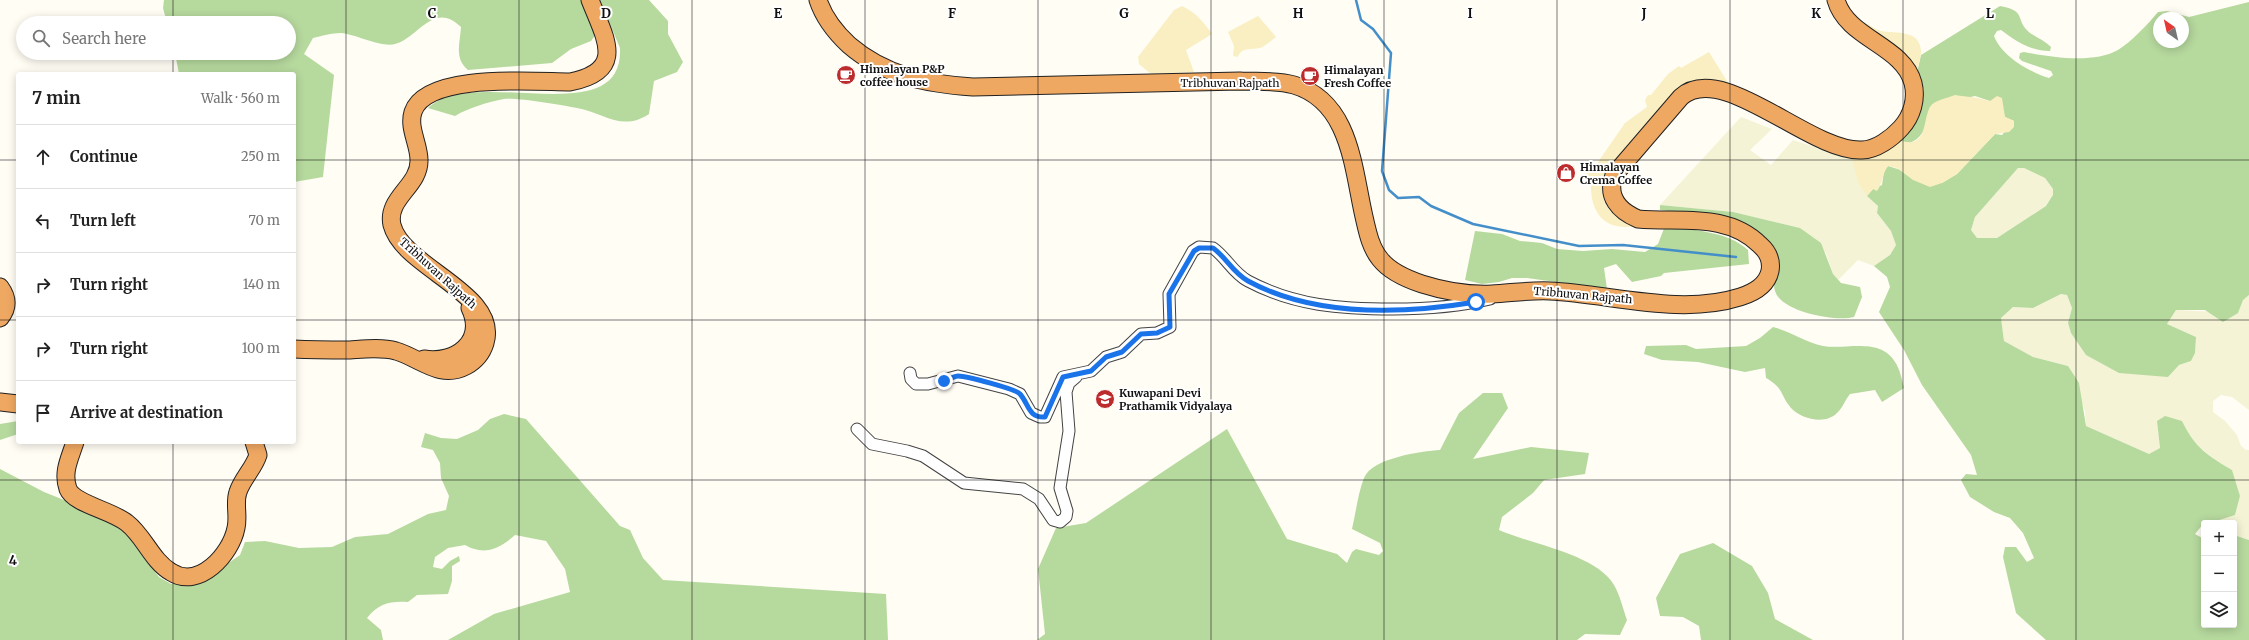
<!DOCTYPE html>
<html lang="en">
<head>
<meta charset="utf-8">
<style>
  body { margin:0; font-family:Merriweather,serif; background:#f6f6f6; color:#222 }
  .controls { position:absolute; right:12px; bottom:12px; display:grid; overflow:hidden; border-radius:4px; box-shadow:0 2px 10px #0003 }
  .controls button { width:36px; height:36px; display:grid; place-items:center; padding:0; border:0; border-bottom:1px solid #e0e0e0; background:#fff; color:#222; font:20px sans-serif }
  .compass { position:absolute; left:2153px; top:12px; width:36px; height:36px; border-radius:50%; background:#fff; box-shadow:0 2px 10px #0003; rotate:326deg }
  .stop { position:absolute; width:12px; height:12px; margin:-9px; border:3px solid #1a73e8; border-radius:50%; background:#fff }
  .stop.end { background:#1a73e8; border-color:#fff; box-shadow:0 1px 4px #0008 }
  .list { margin:0; padding:0; list-style:none }
  h2 { display:flex; justify-content:space-between; align-items:center; height:52px; margin:0; padding:0 16px; font-size:17px }
  h2 small { font-size:13px; font-weight:400; color:#767676 }
  .list li { display:grid; grid-template-columns:26px 1fr auto; gap:12px; align-items:center; box-sizing:border-box; height:64px; padding:0 16px; border-top:1px solid #e0e0e0 }
  .list b { display:block; font-size:15px; white-space:nowrap }
  .list em { font-size:13px; font-style:normal; color:#767676 }
  .icon { flex:none; width:22px; height:22px; fill:none; stroke:currentColor; stroke-width:2; stroke-linecap:round; stroke-linejoin:round }
  .map { position:relative; flex:none; width:2249px; height:640px; overflow:hidden }
  .search { position:absolute; background:#fff; box-shadow:0 2px 10px #0003; left:16px; top:16px; width:280px; height:44px; display:flex; align-items:center; gap:10px; box-sizing:border-box; padding:0 14px; border-radius:22px; color:#767676; font-size:15px }
  .panel { position:absolute; background:#fff; box-shadow:0 2px 10px #0003; left:16px; top:72px; width:280px; height:372px; border-radius:4px }
  .map>svg:first-child { display:block }
  .farmland { fill:#f4f3d5 }
  .forest { fill:#b6d99e; fill-rule:evenodd }
  .sand { fill:#f9efc2 }
  .lines { fill:none; stroke-linecap:round; stroke-linejoin:round }
  .stream { stroke:#448fc9; stroke-width:2.5 }
  .minor-casing { stroke:#434343; stroke-width:13 }
  .highway-casing { stroke:#212121; stroke-width:19 }
  .minor { stroke:#fff; stroke-width:11 }
  .highway { stroke:#efa862; stroke-width:17 }
  .route { stroke:#1a73e8; stroke-width:5 }
  .grid { fill:none; stroke:#101010; stroke-width:1; stroke-opacity:0.55 }
  .labels { text-anchor:middle; stroke-width:4; stroke-linejoin:round; paint-order:stroke }
  .poi-label { font-size:11px; font-weight:bold; fill:#101010; stroke:#fff; text-anchor:start }
  .street-label { font-size:11px; fill:#101010; stroke:#fff }
  .grid-label { font-size:13px; text-anchor:middle; font-weight:bold; fill:#101010; stroke:#fff; stroke-width:4; stroke-linejoin:round; paint-order:stroke }
</style>
</head>
<body>
<div class="map">
<svg width="2249" height="640" viewBox="0 0 2249 640">
  <rect width="100%" height="100%" fill="#fffdf4"/>
  <!-- farmland -->
  <path class="farmland" d="M1741,117L1772,129L1750,150L1771,165L1793,140L1852,159L1878,206L1877,213L1891,231L1896,245L1890,255L1874,266L1858,260L1838,280L1833,274L1826,253L1800,228L1733,212L1660,205Z
    M2018,168H2024L2045,178L2053,189V196L2046,206L1997,238H1977L1971,230L1975,217Z
    M2061,294L2067,295L2072,308L2068,323L2071,332L2086,355L2168,377L2179,365L2191,361L2195,353L2196,337L2167,324L2176,310L2238,313L2243,299L2249,295V410L2232,397L2221,395L2213,401V412L2225,421L2237,435L2241,446L2246,450H2249V540L2234,535V523H2210L2235,515L2240,496L2232,470L2211,457L2190,439L2182,421H2157L2160,448L2149,454L2086,426L2085,411L2068,366L2033,357L2004,341L2001,318L2013,307L2033,308Z"/>
  <!-- forest -->
  <path class="forest" d="M164,0H583L596,34L591,41L571,49L552,63L468,70C454,58 460,44 461,27C434,0 418,38 395,44C382,48 355,34 341,33C332,33 321,36 313,38L304,54L334,75L323,177L294,182V74H179L175,53H289V23H167L163,8Z
    M600,0H649L668,21V34L683,62L677,72L654,81L649,114C622,132 604,113 577,108C564,105 514,97 504,99C488,102 468,108 455,116L428,108C472,64 624,134 620,48Z
    M2249,2V295L2243,300L2238,313L2223,322L2205,310H2176L2167,324L2196,337L2195,353L2191,361L2179,365L2168,377L2119,373L2086,355L2071,333L2068,323L2072,308L2067,295L2061,294L2033,308L2013,307L2001,318L2004,341L2033,357L2068,366L2079,383L2086,426L2149,454L2160,448L2157,421L2165,416L2182,421C2195,448 2207,455 2232,470L2240,496L2235,515L2210,523H2204L2195,534L2204,539V625H2234V535L2249,540V640H2046L2016,613L2003,557L2005,547H2016L2027,562L2034,558L2023,533L2010,518L1994,512L1970,497L1961,480L1966,474L1977,475L1971,455L1922,385L1904,350L1879,312L1890,287L1887,277L1874,266L1890,255L1896,245L1891,231L1877,213L1878,206L1867,196L1873,189L1882,185L1884,171L1888,166L1942,183L1957,174L1995,134L2002,135L2014,121L2005,117L2003,111L1990,101L1975,96L1966,98L1959,96L1930,107C1926,123 1926,136 1910,143L1901,141L1898,136L1917,73L1921,55L2000,6C2028,11 2014,20 2030,33C2037,38 2045,41 2051,47L2050,51C2031,51 2017,42 2001,30L1997,31L1994,36C2002,57 2030,72 2049,78L2053,75L2051,71L2022,61L2019,58L2020,53L2024,52C2051,57 2093,64 2118,50C2131,42 2148,24 2158,12L2167,11L2189,17ZM2159,18H2183V42H2159ZM2018,168H2024L2045,178L2053,189V195L2046,206L1997,238H1977L1971,230L1975,217Z
    M1660,205L1733,212L1800,228L1821,243L1833,274L1841,283L1860,287L1862,297L1854,317C1836,322 1781,312 1775,291C1772,282 1778,276 1777,268C1777,256 1770,243 1762,235C1736,211 1692,215 1660,210Z
    M1665,226C1691,230 1728,231 1748,250L1749,264L1664,273L1661,276L1632,282L1616,264L1604,268L1607,289L1527,278H1512L1499,282L1482,284L1465,280L1475,231L1502,234L1520,241L1542,243L1557,249L1583,251L1612,249L1645,252L1658,244Z
    M1773,327C1790,331 1805,342 1823,346C1846,350 1880,337 1895,362C1900,369 1902,380 1904,388L1882,402L1875,390L1850,394C1845,400 1843,407 1838,412C1827,425 1802,420 1791,408C1780,395 1784,388 1766,378L1765,368L1745,372L1698,362L1662,360L1644,354L1646,346L1686,345L1696,349L1746,346L1760,338Z
    M1483,393H1502L1508,408L1473,459L1531,447L1589,453L1585,474L1544,480L1533,493L1502,517L1499,530C1530,544 1596,554 1614,585C1620,595 1623,609 1627,620L1620,635L1585,634L1577,640H1037L1045,634L1038,569L1056,528L1086,523L1227,429L1287,539L1337,554L1347,563L1352,552L1356,549L1379,555L1383,551L1380,543L1352,529C1356,512 1358,493 1364,478C1372,458 1422,451 1440,450L1459,413Z
    M504,414L526,419L620,526L630,530L643,558L663,580L886,594L888,640H448L494,614L570,592L565,569L546,541L515,535C499,549 484,556 465,545L448,548L435,557L433,567L442,569L450,561L459,556L460,561L452,566V581L448,594L417,595L408,602C390,601 379,603 367,618L381,630L383,640H0V469L44,492L117,521L159,577L171,584L190,583L217,571L240,555L245,542L265,541L299,548L332,547L355,537L388,534L428,514L446,510L449,496L441,478L440,463L433,450L421,447L425,433L441,438L457,439L478,430L490,419Z
    M18,421V434L0,440V424Z
    M1713,543L1752,566L1768,593L1775,619L1813,640H1701L1699,626L1683,617L1660,616L1656,598L1680,554Z"/>
  <!-- sand -->
  <path class="sand" d="M1182,6C1195,12 1204,22 1212,34L1186,50L1194,72L1151,74L1139,64L1138,57L1174,10Z
    M1258,16L1276,37C1271,41 1265,46 1260,48C1251,50 1241,47 1238,57L1233,56L1234,46L1228,32Z
    M1864,22C1870,25 1875,29 1881,31C1896,34 1920,29 1921,51C1921,58 1918,65 1917,73Z
    M1709,52L1730,86C1716,81 1700,78 1686,85C1670,92 1658,111 1647,123C1616,156 1568,207 1642,226C1634,226 1625,228 1617,226C1596,222 1590,201 1591,182L1584,178L1593,164L1596,165L1625,123L1647,107L1645,100L1648,95H1651L1668,74L1679,66L1681,68Z
    M1955,95C1968,97 1977,97 1990,101L1997,96L2002,98L2005,117L2014,121V127L2009,132L1995,134L1957,174L1942,183L1930,187L1913,180L1897,168L1888,166C1882,174 1883,183 1877,191L1873,189L1867,196L1858,182L1852,159L1867,154L1898,136L1901,141C1928,148 1922,122 1930,107C1934,100 1948,98 1955,95Z"/>
  <g class="lines">
    <!-- stream -->
    <path class="stream" d="M1356,0L1361,20L1373,29L1391,53L1382,171L1389,190L1398,198L1419,197L1431,206L1473,224L1579,246L1623,245L1736,257"/>
    <defs>
      <path id="minor" d="M910,373L911,379L916,384H928L958,376L1009,389L1020,394L1031,413L1040,417H1045L1063,377L1091,371L1106,357L1122,352L1141,334L1157,333L1170,327L1169,294L1193,251L1199,247L1213,248C1226,257 1233,273 1248,281C1295,306 1341,309 1393,309C1426,309 1457,307 1490,299
        M857,429L872,444L907,451L923,456L964,483L1023,489L1039,499L1053,520L1060,522L1066,517L1067,511L1060,488L1069,431L1066,392L1069,383L1076,377"/>
      <path id="highway" d="M818,0C824,18 835,32 849,45C885,76 927,84 973,87L1240,81C1258,82 1277,80 1294,85C1352,102 1353,172 1365,221C1368,234 1371,248 1380,259C1390,272 1407,279 1422,284C1444,291 1470,295 1492,294C1511,293 1531,290 1550,291C1611,294 1680,316 1740,297C1753,293 1767,285 1770,271C1772,260 1768,252 1760,245C1727,212 1680,223 1638,219C1619,211 1606,197 1614,175L1681,97C1722,60 1811,153 1862,150C1876,150 1892,138 1901,128C1912,116 1917,99 1913,83C1903,45 1847,39 1836,0
        M0,287C8,298 8,308 0,318
        M294,349C313,350 331,350 350,350C365,349 381,347 396,351C420,358 440,380 466,366C475,361 482,353 485,343C500,293 403,268 392,225C386,198 420,186 419,160C419,144 408,128 413,112C426,72 536,82 570,82C627,71 605,38 590,0
        M424,359C455,364 486,342 470,308
        M0,402L18,404
        M75,442C70,458 62,472 68,489C74,504 111,510 127,523C144,536 152,561 171,572C199,590 231,554 236,528C239,516 234,503 238,492C242,479 254,468 258,455L254,442"/>
    </defs>
    <!-- minor casing -->
    <use href="#minor" class="minor-casing"/>
    <!-- highway casing -->
    <use href="#highway" class="highway-casing"/>
    <!-- minor -->
    <use href="#minor" class="minor"/>
    <!-- highway -->
    <use href="#highway" class="highway"/>
  </g>
  <g class="lines">
    <!-- route -->
    <path class="route" d="M944,381C948,380 954,376 958,376C966,376 1016,389 1020,394C1029,404 1028,418 1045,417L1063,377L1091,371L1106,357L1122,352L1141,334L1157,333L1170,327L1169,294L1194,251L1199,248H1213C1226,257 1233,273 1248,281C1316,318 1403,314 1476,302"/>
  </g>
  <!-- grid -->
  <path class="grid" d="M173,0V23M346,0V640M519,0V640M692,0V640M865,0V640M1038,0V640M1211,0V640M1384,0V640M1557,0V640M1730,0V640M1903,0V640M2076,0V640M173,53V74M0,160H18M294,160H2249M0,320H18M294,320H2249M173,442V640M0,480H2249"/>
  <!-- icons -->
  <defs>
    <symbol id="cafe-disc" viewBox="-11 -11 22 22"><circle r="9.5" fill="#bd2c2d" stroke="#fff"/><path d="M-5.5-4.5H6V0H3Q3 3.5 0 3.5H-2.5Q-5.5 3.5-5.5 0ZM3-3.2v2h1.7v-2ZM-6 4.5H4V6H-6Z" fill="#fff"/></symbol>
    <symbol id="shop-disc" viewBox="-11 -11 22 22"><circle r="9.5" fill="#bd2c2d" stroke="#fff"/><path d="M-5-2.5h2.3a2.7 3.5 0 0 1 5.4 0H5L5.5 6h-11ZM-1.5-2.5h3a1.5 2.3 0 0 0-3 0Z" fill="#fff"/></symbol>
    <symbol id="school-disc" viewBox="-11 -11 22 22"><circle r="9.5" fill="#bd2c2d" stroke="#fff"/><path d="M0-5L7-2L0 1L-7-2ZM-4 1L0 2.5L4 1V4Q0 6-4 4Z" fill="#fff"/></symbol>
  </defs>
  <g fill-rule="evenodd">
    <use href="#cafe-disc" x="835" y="64" width="22" height="22"/>
    <use href="#cafe-disc" x="1299" y="65" width="22" height="22"/>
    <use href="#shop-disc" x="1555" y="162" width="22" height="22"/>
    <use href="#school-disc" x="1094" y="388" width="22" height="22"/>
  </g>
  <g class="labels">
    <!-- poi labels -->
    <g class="poi-label">
      <text x="860" y="73">Himalayan P&amp;P<tspan x="860" dy="13">coffee house</tspan></text>
      <text x="1324" y="74">Himalayan<tspan x="1324" dy="13">Fresh Coffee</tspan></text>
      <text x="1580" y="171">Himalayan<tspan x="1580" dy="13">Crema Coffee</tspan></text>
      <text x="1119" y="397">Kuwapani Devi<tspan x="1119" dy="13">Prathamik Vidyalaya</tspan></text>
    </g>
    <!-- street labels -->
    <g class="street-label">
      <text x="1230" y="87">Tribhuvan Rajpath</text>
      <text transform="translate(438 273) rotate(42)" y="4">Tribhuvan Rajpath</text>
      <text transform="translate(1583 295) rotate(5)" y="4">Tribhuvan Rajpath</text>
    </g>
  </g>
  <g class="grid-label">
    <text x="432" y="18">C</text>
    <text x="606" y="18">D</text>
    <text x="778" y="18">E</text>
    <text x="952" y="18">F</text>
    <text x="1124" y="18">G</text>
    <text x="1298" y="18">H</text>
    <text x="1470" y="18">I</text>
    <text x="1644" y="18">J</text>
    <text x="1816" y="18">K</text>
    <text x="1990" y="18">L</text>
    <text x="13" y="565">4</text>
  </g>
</svg>
<div class="controls">
<button>+</button>
<button>−</button>
<button><svg class="icon" aria-label="layers" viewBox="0 0 24 24"><path d="M12 4l9 5-9 5-9-5zM3 14l9 5 9-5"/></svg></button>
</div>
<svg class="compass" viewBox="-18 -18 36 36"><path d="M0-13l5 13h-10z" fill="#e53935"/><path d="M0 13l5-13h-10z" fill="#767676"/></svg>
<div class="stop" style="left:1476px;top:302px"></div>
<div class="stop end" style="left:944px;top:381px"></div>
<div class="search"><svg class="icon" aria-label="search" viewBox="0 0 24 24"><circle cx="10" cy="10" r="6"/><path d="M15 15l6 6"/></svg>Search here</div>
<section class="panel">
<h2>7 min<small>Walk · 560 m</small></h2>
<ul class="list">
<li><svg class="icon" aria-label="ahead" viewBox="0 0 24 24"><path d="M12 20V5M6 11l6-6 6 6"/></svg><div><b>Continue</b></div><em>250 m</em></li>
<li><svg class="icon" aria-label="left" viewBox="0 0 24 24"><path d="M17 20v-9H6M10 6l-5 5 5 5"/></svg><div><b>Turn left</b></div><em>70 m</em></li>
<li><svg class="icon" aria-label="right" viewBox="0 0 24 24"><path d="M7 20v-9h11M14 6l5 5-5 5"/></svg><div><b>Turn right</b></div><em>140 m</em></li>
<li><svg class="icon" aria-label="right" viewBox="0 0 24 24"><path d="M7 20v-9h11M14 6l5 5-5 5"/></svg><div><b>Turn right</b></div><em>100 m</em></li>
<li><svg class="icon" aria-label="arrive" viewBox="0 0 24 24"><path d="M6 21V4h12l-3 4 3 4H6"/></svg><div><b>Arrive at destination</b></div></li>
</ul>
</section>
</div>
</body>
</html>
